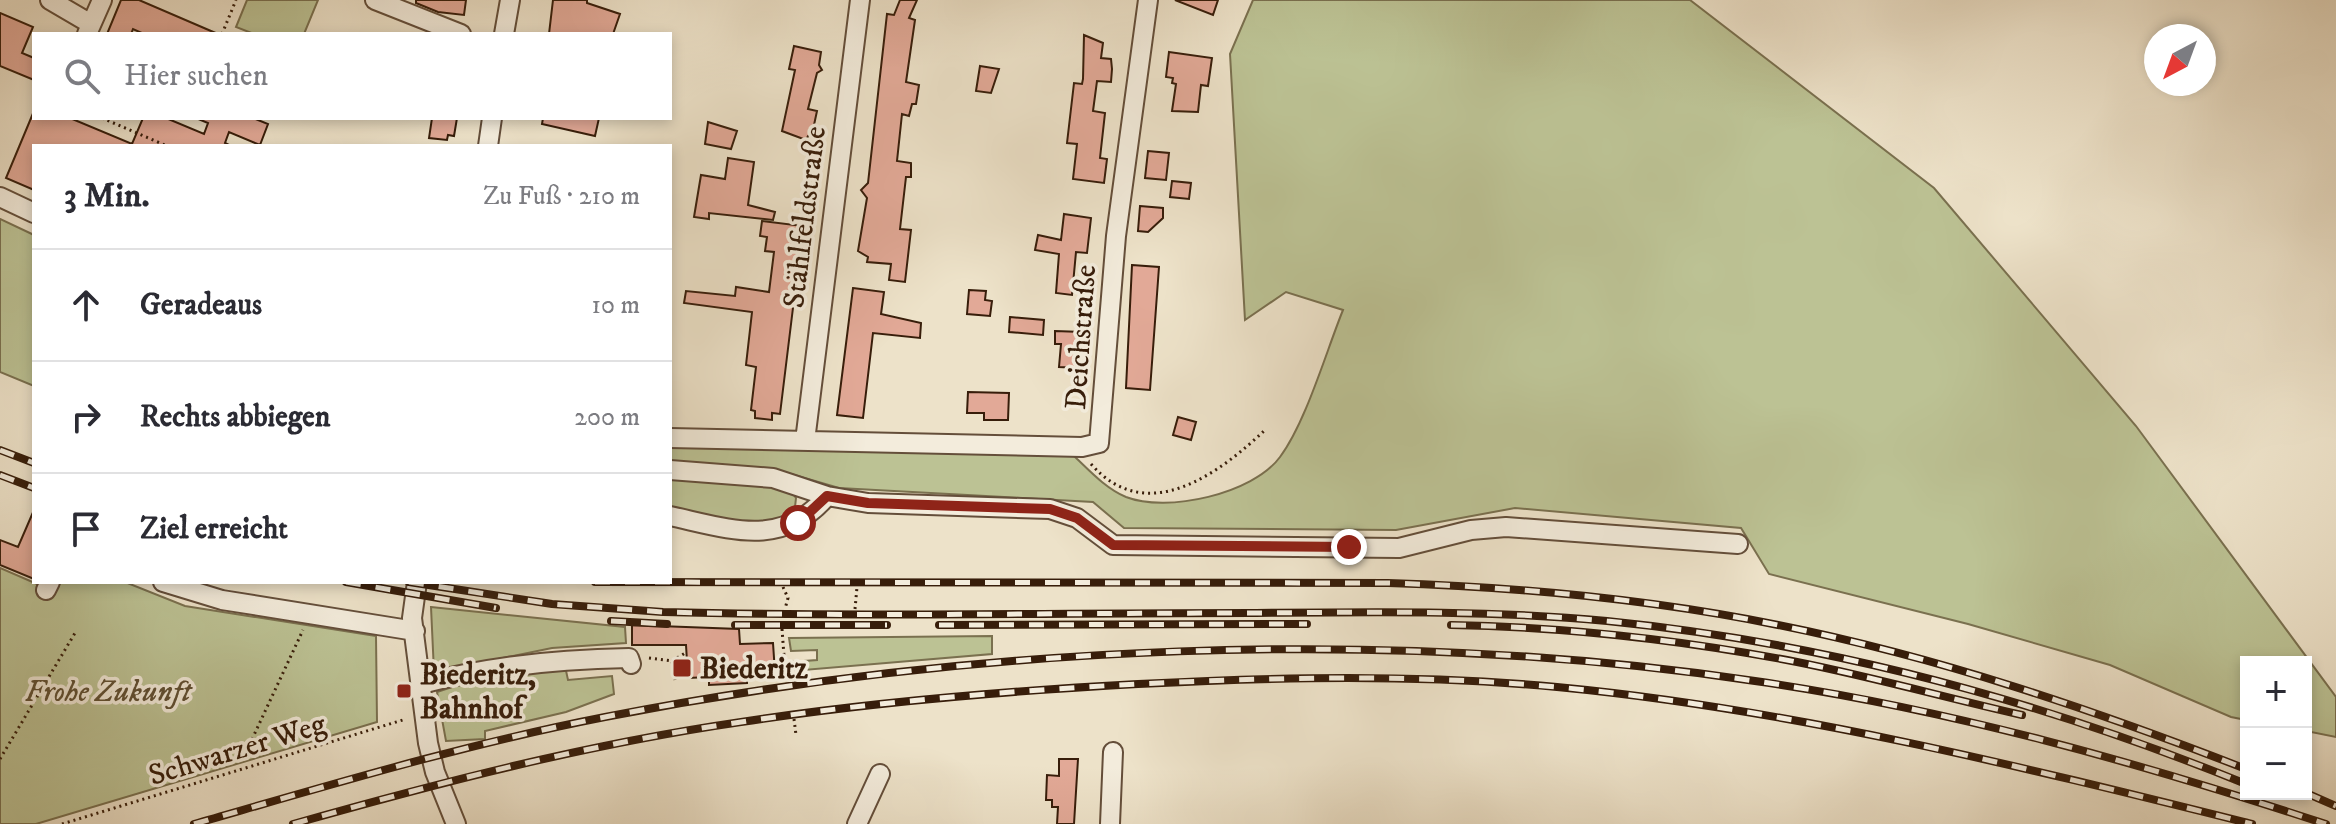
<!DOCTYPE html>
<html lang="de">
<head>
<meta charset="utf-8">
<style>
  body { margin:0; font-family:"IM FELL DW Pica",serif; background:#f7f7f7; color:#2b2b33 }
  .controls { position:absolute; right:24px; bottom:24px; display:grid; overflow:hidden; border-radius:0px; box-shadow:0 4px 12px #0003 }
  .controls button { width:72px; height:72px; display:grid; place-items:center; padding:0; border:0; border-bottom:2px solid #e1e1e2; background:#fff; color:#2b2b33; font:40px sans-serif }
  .compass { position:absolute; left:2144px; top:24px; width:72px; height:72px; border-radius:50%; background:#fff; box-shadow:0 4px 12px #0003; rotate:221deg }
  .stop { position:absolute; width:24px; height:24px; margin:-18px; border:6px solid #8f2418; border-radius:50%; background:#fff }
  .stop.end { background:#8f2418; border-color:#fff; box-shadow:0 2px 8px #0008 }
  .list { margin:0; padding:0; list-style:none }
  h2 { display:flex; justify-content:space-between; align-items:center; height:104px; margin:0; padding:0 32px; font-size:34px }
  h2 small { font-size:26px; font-weight:400; color:#7c7c81 }
  .list li { display:grid; grid-template-columns:52px 1fr auto; gap:24px; align-items:center; box-sizing:border-box; height:112px; padding:0 32px; border-top:2px solid #e1e1e2 }
  .list b { display:block; font-size:30px; white-space:nowrap }
  .list em { font-size:26px; font-style:normal; color:#7c7c81 }
  .icon { flex:none; width:44px; height:44px; fill:none; stroke:currentColor; stroke-width:2; stroke-linecap:round; stroke-linejoin:round }
  .map { position:relative; flex:none; width:2336px; height:824px; overflow:hidden }
  .search { position:absolute; background:#fff; box-shadow:0 4px 12px #0003; left:32px; top:32px; width:640px; height:88px; display:flex; align-items:center; gap:20px; box-sizing:border-box; padding:0 28px; border-radius:0px; color:#7c7c81; font-size:30px }
  .panel { position:absolute; background:#fff; box-shadow:0 4px 12px #0003; left:32px; top:144px; width:640px; height:440px; border-radius:0px }
  .map>svg:first-child { display:block }
  .green { fill:#bcc294; stroke:#7a704f; stroke-width:2 }
  .building { fill:#e2a997; stroke:#371d0a; stroke-width:2 }
  .lines { fill:none; stroke-linecap:round; stroke-linejoin:round }
  .minor-casing { stroke:#644e3a; stroke-width:22 }
  .path { stroke:#371d0a; stroke-width:3; stroke-dasharray:2 4; stroke-linecap:butt }
  .minor { stroke:#f3ecdc; stroke-width:18 }
  .rail-casing { stroke:#371d0a; stroke-width:8 }
  .rail { stroke:#f3ecdc; stroke-width:5; stroke-dasharray:15; stroke-linecap:butt }
  .route { stroke:#8f2418; stroke-width:10 }
  .poi-dot { fill:#8f2418; stroke:#f3ecdc; stroke-width:3 }
  .labels { text-anchor:middle; stroke-width:7; stroke-linejoin:round; paint-order:stroke }
  .street-label { font-size:30px; fill:#371d0a; stroke:#f3ecdc }
  .poi-label { font-size:30px; font-weight:bold; fill:#371d0a; stroke:#f3ecdc; text-anchor:start }
  .park-label { font-size:30px; font-style:italic; fill:#5f4f33; stroke:#f3ecdc }
</style>
</head>
<body>
<div class="map">
<svg width="2336" height="824" viewBox="0 0 2336 824">
  <rect width="100%" height="100%" fill="#ede2c9"/>
  <filter id="stains"><feTurbulence type="fractalNoise" baseFrequency=".0025" numOctaves="4"/><feColorMatrix values="0 0 0 0 .2 0 0 0 0 .09 0 0 0 0 .02 0 0 0 .5 -.17"/></filter>
  <radialGradient id="worn" r=".72"><stop offset=".6" stop-color="#630" stop-opacity="0"/><stop offset="1" stop-color="#630" stop-opacity=".3"/></radialGradient>
  <!-- green -->
  <path class="green" d="M247,0H318L304,34H254L236,27Z
    M1253,0H1690L1934,188L2136,426L2336,697V737L2306,731V662H2246V720L2231,717L2110,665L1968,624L1769,574L1741,528L1515,508L1396,530L1124,528L1093,502L839,488L791,474L670,465V446L1073,455C1089,470 1105,488 1126,497C1167,513 1253,494 1280,457C1306,422 1326,352 1343,310L1286,292L1245,320L1230,54Z
    M0,219L34,235V386L0,372Z
    M670,474L752,479L791,491L796,498L794,516C754,531 710,518 670,509Z
    M0,568L51,590L62,582H125L185,606L376,636L377,722L36,824H0Z
    M431,607L625,627L626,643L552,648L434,672Z
    M992,636V654L792,671L791,662L817,660V650L791,651L789,638Z
    M565,666L568,680L612,676L614,694L566,712L485,731V739L446,741L437,692L485,676Z"/>
  <!-- building -->
  <path class="building" d="M121,0H139L218,34H144L133,29L131,34H107Z
    M416,0H466L464,15L438,12L416,3Z
    M553,0H587V3L620,14L613,34H549Z
    M900,0H917L909,18L915,20L906,82L919,85L916,104H912L909,116L902,114L897,161L911,163V177H906L900,229L911,230L905,282L889,280L891,264L867,262L868,257L858,251L867,198L861,190L868,183L887,14L894,15Z
    M1175,0H1218L1213,15Z
    M0,13L33,27L22,53L34,58V80L0,66Z
    M1084,35L1103,43L1101,58L1111,59L1112,69L1111,82L1097,81L1093,111L1105,113L1100,158L1107,159L1104,183L1073,179L1077,144L1067,143L1074,83L1082,84L1083,79Z
    M794,46L821,52L819,65L822,70L817,73L808,109L817,111L814,125L820,132L808,136L806,140L782,131L795,70L789,69Z
    M1169,52L1212,58L1208,86L1201,85L1198,112L1172,111L1176,84L1172,83L1173,78L1166,77Z
    M980,66L999,69L991,93L976,91Z
    M34,111V118H70L132,144L143,118H166L204,134L208,123L196,118H253L268,124L260,145L229,132L225,143L231,146H34V190L6,178Z
    M432,118H457L454,136L448,135L447,140L429,138Z
    M543,118H599L595,136L542,124Z
    M708,122L737,131L731,149L705,144Z
    M1148,151L1169,153L1166,180L1145,178Z
    M728,158L754,162L748,205L775,212L773,220L709,213V219L694,217L701,175L725,179Z
    M1172,181L1191,183L1189,199L1170,197Z
    M1140,206L1163,208V218L1148,232L1138,231Z
    M1064,214L1091,218L1087,253L1076,252L1072,295L1056,293L1059,254L1035,250L1038,235L1061,240Z
    M762,221L803,226L780,414L772,413V420L755,418V411L751,410L756,367L746,365L752,312L684,303L686,291L735,296L736,287L769,292L774,252L765,251L767,237L760,236Z
    M1132,265L1159,267L1150,390L1126,388Z
    M853,288L884,292L881,314L921,323L920,338L873,333L863,418L837,415Z
    M969,290L986,291L985,300L992,301L990,316L967,314Z
    M1010,317L1044,320L1043,335L1009,332Z
    M1055,331L1082,332L1079,368L1059,367L1061,344H1055Z
    M968,392L1009,393L1008,420H984V413H967Z
    M1178,417L1196,422L1191,440L1173,435Z
    M34,510V579L0,565V540L18,547Z
    M632,625L739,629L740,644L773,643L775,673L747,675V683L709,685V677L688,678L686,645H632Z
    M1059,759H1078L1074,824H1057L1058,807H1052V800H1046L1047,775L1059,776Z"/>
  <g class="lines">
    <defs>
      <path id="minor" d="M50,0L91,24
        M375,0L461,34
        M87,34L102,0
        M504,34L510,0
        M488,146L492,118
        M0,197L34,213
        M670,438L1082,447L1099,443L1116,236L1148,0
        M805,441L860,0
        M670,470L773,478L827,496L868,503L1050,509L1077,518L1113,545L1399,548L1471,530L1506,527L1738,544
        M670,516C730,529 782,549 827,496
        M163,582L222,600L415,631
        M417,582L412,618L428,743L435,772L456,824
        M46,590L50,582
        M421,684C490,666 558,659 629,658L631,664
        M857,824L880,774
        M1110,824L1113,752"/>
    </defs>
    <!-- minor casing -->
    <use href="#minor" class="minor-casing"/>
    <!-- path -->
    <path class="path" d="M222,34L236,0
      M102,118L167,146
      M1091,464C1147,528 1220,473 1266,429
      M783,587L788,598L785,609
      M855,609L857,587
      M782,629L786,683
      M649,658L672,661L675,680
      M672,661L687,652
      M794,719L796,735
      M247,750L303,630
      M0,759L75,633
      M62,824L406,719"/>
    <!-- minor -->
    <use href="#minor" class="minor"/>
    <defs>
      <path id="rail" d="M0,450L34,463
        M0,475L34,488
        M346,582L496,608
        M409,582L552,604L663,612C859,617 1056,613 1252,613C1370,612 1489,610 1607,621C1827,643 2042,701 2246,784
        M595,582L1388,583C1519,587 1650,599 1778,625C1938,657 2094,710 2246,769
        M611,621L667,624
        M735,625H887
        M939,625L1307,624
        M1451,625C1567,627 1683,640 1797,662C1873,677 1947,698 2022,715
        M2306,793L2336,806
        M194,824C330,785 466,744 605,717C974,645 1383,626 1755,681C1950,709 2139,763 2326,824
        M293,824C441,782 589,744 741,722C872,702 1006,691 1138,684C1278,677 1418,674 1557,687C1792,709 2023,767 2252,824"/>
    </defs>
    <!-- rail casing -->
    <use href="#rail" class="rail-casing"/>
    <!-- rail -->
    <use href="#rail" class="rail"/>
  </g>
  <g class="lines">
    <!-- route -->
    <path class="route" d="M798,523L827,496L868,503L1050,509L1077,518L1113,545L1349,547"/>
  </g>
  <!-- markers -->
  <g class="poi-dot">
    <rect x="672" y="658" width="20" height="20" rx="4"/>
    <rect x="396" y="683" width="16" height="16" rx="4"/>
  </g>
  <g class="labels">
    <!-- street labels -->
    <g class="street-label">
      <text transform="translate(804 217) rotate(-83)" y="10">Stählfeldstraße</text>
      <text transform="translate(1080 337) rotate(-86)" y="10">Deichstraße</text>
      <text transform="translate(237 749) rotate(-17)" y="10">Schwarzer Weg</text>
    </g>
    <!-- poi labels -->
    <g class="poi-label">
      <text x="700" y="678">Biederitz</text>
      <text x="420" y="684">Biederitz,<tspan x="420" dy="34">Bahnhof</tspan></text>
    </g>
    <!-- park labels -->
    <g class="park-label">
      <text x="108" y="701">Frohe Zukunft</text>
    </g>
  </g>
  <rect width="100%" height="100%" filter="url(#stains)"/>
  <rect width="100%" height="100%" fill="url(#worn)"/>
</svg>
<div class="controls">
<button>+</button>
<button>−</button>
</div>
<svg class="compass" viewBox="-18 -18 36 36"><path d="M0-13l5 13h-10z" fill="#e53935"/><path d="M0 13l5-13h-10z" fill="#7c7c81"/></svg>
<div class="stop" style="left:798px;top:523px"></div>
<div class="stop end" style="left:1349px;top:547px"></div>
<div class="search"><svg class="icon" aria-label="search" viewBox="0 0 24 24"><circle cx="10" cy="10" r="6"/><path d="M15 15l6 6"/></svg>Hier suchen</div>
<section class="panel">
<h2>3 Min.<small>Zu Fuß · 210 m</small></h2>
<ul class="list">
<li><svg class="icon" aria-label="ahead" viewBox="0 0 24 24"><path d="M12 20V5M6 11l6-6 6 6"/></svg><div><b>Geradeaus</b></div><em>10 m</em></li>
<li><svg class="icon" aria-label="right" viewBox="0 0 24 24"><path d="M7 20v-9h11M14 6l5 5-5 5"/></svg><div><b>Rechts abbiegen</b></div><em>200 m</em></li>
<li><svg class="icon" aria-label="arrive" viewBox="0 0 24 24"><path d="M6 21V4h12l-3 4 3 4H6"/></svg><div><b>Ziel erreicht</b></div></li>
</ul>
</section>
</div>
</body>
</html>
